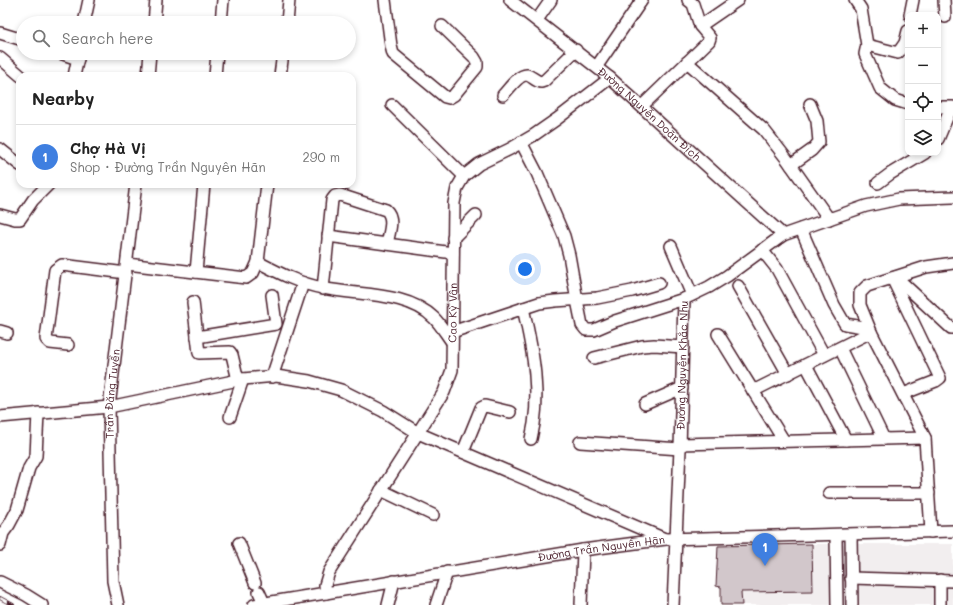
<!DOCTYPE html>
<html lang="en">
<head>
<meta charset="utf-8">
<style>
  body { margin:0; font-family:Mali,sans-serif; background:#f2f2f2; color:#222 }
  .controls { position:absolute; right:12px; top:12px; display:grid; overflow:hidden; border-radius:8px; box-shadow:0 2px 6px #0003 }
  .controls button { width:36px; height:36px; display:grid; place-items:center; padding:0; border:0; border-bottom:1px solid #e0e0e0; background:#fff; color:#222; font:20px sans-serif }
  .you { position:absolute; left:525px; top:269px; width:14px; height:14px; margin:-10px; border:3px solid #fff; border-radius:50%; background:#1a73e8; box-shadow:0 0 0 6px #1a73e833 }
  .badge { display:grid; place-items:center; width:26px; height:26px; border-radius:50%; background:#d93025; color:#fff; font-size:13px; font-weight:700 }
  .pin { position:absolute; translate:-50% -33px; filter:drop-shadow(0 1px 2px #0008) }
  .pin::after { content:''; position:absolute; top:21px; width:14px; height:12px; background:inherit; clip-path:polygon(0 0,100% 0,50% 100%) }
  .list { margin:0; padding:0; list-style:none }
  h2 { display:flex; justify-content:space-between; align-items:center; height:52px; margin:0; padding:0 16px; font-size:17px }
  h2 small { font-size:13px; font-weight:400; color:#767676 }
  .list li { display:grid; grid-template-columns:26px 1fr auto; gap:12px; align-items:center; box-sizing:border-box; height:64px; padding:0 16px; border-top:1px solid #e0e0e0 }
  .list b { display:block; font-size:15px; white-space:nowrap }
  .list p { margin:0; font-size:13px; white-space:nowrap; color:#767676 }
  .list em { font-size:13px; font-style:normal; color:#767676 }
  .icon { flex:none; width:22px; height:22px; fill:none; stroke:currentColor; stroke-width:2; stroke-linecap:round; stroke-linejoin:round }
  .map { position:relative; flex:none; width:953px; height:605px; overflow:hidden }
  .search { position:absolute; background:#fff; box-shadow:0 2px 6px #0003; left:16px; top:16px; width:340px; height:44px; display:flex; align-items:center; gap:10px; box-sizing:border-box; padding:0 14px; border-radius:22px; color:#767676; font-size:15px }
  .panel { position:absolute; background:#fff; box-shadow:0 2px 6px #0003; left:16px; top:72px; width:340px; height:116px; border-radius:12px }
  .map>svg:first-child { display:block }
  .built { fill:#f2eeef }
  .building { fill:#d2c7cb; stroke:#4a1f2b }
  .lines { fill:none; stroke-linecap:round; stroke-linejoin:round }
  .minor-casing { stroke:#4a1f2b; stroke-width:14 }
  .minor { stroke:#fff; stroke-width:11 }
  .rail-casing { stroke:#4a1f2b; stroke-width:4 }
  .rail { stroke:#fff; stroke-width:2.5; stroke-dasharray:8; stroke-linecap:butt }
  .labels { text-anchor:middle; stroke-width:3; stroke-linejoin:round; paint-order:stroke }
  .street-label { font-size:11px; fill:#4a1f2b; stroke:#fff }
</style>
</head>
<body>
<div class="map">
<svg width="953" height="605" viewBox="0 0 953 605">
  <rect width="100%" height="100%" fill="#fff"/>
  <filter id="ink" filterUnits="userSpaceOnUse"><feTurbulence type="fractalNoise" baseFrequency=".025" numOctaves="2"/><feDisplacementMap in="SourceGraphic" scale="8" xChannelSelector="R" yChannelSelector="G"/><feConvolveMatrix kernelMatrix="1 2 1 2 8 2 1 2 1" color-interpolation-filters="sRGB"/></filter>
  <g filter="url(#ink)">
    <!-- built -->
    <path class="built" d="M812,544H953V605H742L741,592L813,591Z"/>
    <!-- building -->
    <path class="building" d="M812,544L813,591L741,592L742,605H721V587L716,586L718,546Z"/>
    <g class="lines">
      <defs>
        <g id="minor">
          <path d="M385,0L391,46L393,54L445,97L449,98L454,95L477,67V62L474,57L442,26"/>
          <path id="s1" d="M510,0L610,78L783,235"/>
          <path d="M855,0L861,9L867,45L898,53L905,43L908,31"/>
          <path d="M944,0L945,17"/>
          <path d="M910,15L913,0"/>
          <path d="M537,20L551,0"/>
          <path d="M84,23L89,0"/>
          <path d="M154,23L156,0"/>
          <path d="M221,23L223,0"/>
          <path d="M287,23L289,0"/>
          <path d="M700,26L738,0"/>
          <path d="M0,33L23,40"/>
          <path d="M867,45L865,54L880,88L895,100L908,104"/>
          <path d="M60,53L78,59"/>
          <path d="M0,58L21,76"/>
          <path d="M687,62L764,130L786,158L829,219"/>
          <path d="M597,66L642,0"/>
          <path d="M74,76L79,53"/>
          <path d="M148,76L150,53"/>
          <path d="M215,76L217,53"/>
          <path d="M280,76L283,53"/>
          <path d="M503,95C508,90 519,74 527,75C532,76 535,81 541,82L544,81L576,50"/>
          <path d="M392,105L464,176"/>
          <path d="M642,106L709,41L710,38L700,26L693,4L688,0"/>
          <path d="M938,107H953"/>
          <path d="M938,139L951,108"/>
          <path d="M521,142L537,173L564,236L569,255L577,300L582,325L586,330H594L615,321L684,299"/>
          <path d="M0,149L20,165"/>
          <path d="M791,165L812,150L819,142L817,121L810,104"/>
          <path d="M878,183L890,174L925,153"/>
          <path d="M0,215L15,219H20L33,200L49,184"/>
          <path d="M801,229L834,305L845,324L869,328"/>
          <path d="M328,236L453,253"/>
          <path d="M453,238L476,215"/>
          <path d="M671,246L692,295"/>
          <path d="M762,250L777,269L824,355"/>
          <path d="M258,262C279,273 300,284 323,288C357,296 407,291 434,318C441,325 446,334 452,342"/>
          <path d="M127,264L246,278L253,273L258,262L267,184"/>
          <path d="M196,272L204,184"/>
          <path d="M896,277L951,328H953"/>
          <path d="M892,278L940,378L936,381L903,394"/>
          <path d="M738,286L788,374"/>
          <path d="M323,289L332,200L335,196L340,195L386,210C395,218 389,233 387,244"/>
          <path d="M193,302L199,353L230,352L232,355L238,380"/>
          <path d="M523,308C533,351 542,396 531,439"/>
          <path d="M0,331L7,333"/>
          <path d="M452,332L539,303L555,301L597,298L632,291L659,283"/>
          <path d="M718,334L784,441"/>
          <path d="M197,337L276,324L272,295"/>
          <path d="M68,345L50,343L46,339L55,270L62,265L126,273"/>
          <path d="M840,348L884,439"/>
          <path d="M594,358L642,346L654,345L683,347"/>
          <path d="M806,365L846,440"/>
          <path d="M272,377L303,283"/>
          <path d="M753,391L871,332"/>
          <path d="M645,404L682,388"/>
          <path d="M0,417L109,407L243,379L276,376L309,381L341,390L383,411L418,433L665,539"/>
          <path d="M230,417L243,379"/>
          <path d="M580,442L680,449"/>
          <path d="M680,444L925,438"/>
          <path d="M463,452L481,408L485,406L510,412"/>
          <path d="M381,490L433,515"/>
          <path d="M829,493H929"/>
          <path d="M931,532L925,438L871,332L860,305V293L867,286L926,267L953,263"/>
          <path d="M836,535L837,605"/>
          <path d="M851,535L852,605"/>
          <path d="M239,543L255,583"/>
          <path d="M0,545L3,533L9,525L17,510L29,468L36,456L38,413"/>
          <path d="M851,578L953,581"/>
          <path d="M0,582L26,595L42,605"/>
          <path d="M259,592L264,603"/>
          <path id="s2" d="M326,593L325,585L329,572L444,392L452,370L454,203L457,188L464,176L479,164L510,149L534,135L557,119L610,78"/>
          <path id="s3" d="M118,605L113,581L109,407L136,184"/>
          <path id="s4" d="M254,605L583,550L666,539L953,531"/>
          <path d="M388,605L394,581"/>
          <path d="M436,605L447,572"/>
          <path d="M581,605L583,550"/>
          <path id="s5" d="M673,605L680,449L684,299L709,287L727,276L783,235L866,206L899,199L953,197"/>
          <path d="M940,605V580"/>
        </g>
      </defs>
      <!-- minor casing -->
      <use href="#minor" class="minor-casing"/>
      <!-- minor -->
      <use href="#minor" class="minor"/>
      <defs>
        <path id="rail" d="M0,598L13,605"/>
      </defs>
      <!-- rail casing -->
      <use href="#rail" class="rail-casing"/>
      <!-- rail -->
      <use href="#rail" class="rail"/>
    </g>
  </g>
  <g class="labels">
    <!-- street labels -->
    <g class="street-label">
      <text dy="4" stroke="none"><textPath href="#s1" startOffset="180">Đường Nguyễn Doãn Địch</textPath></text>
      <text dy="4" stroke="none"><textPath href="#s2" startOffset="316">Cao Kỳ Vân</textPath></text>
      <text dy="4" stroke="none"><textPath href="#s5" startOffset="240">Đường Nguyễn Khắc Nhu</textPath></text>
      <text dy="4" stroke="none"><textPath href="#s3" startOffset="212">Trần Đăng Tuyển</textPath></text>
      <text dy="4" stroke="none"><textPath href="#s4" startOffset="352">Đường Trần Nguyên Hãn</textPath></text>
    </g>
  </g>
</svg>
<div class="controls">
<button>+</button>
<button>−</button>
<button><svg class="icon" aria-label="locate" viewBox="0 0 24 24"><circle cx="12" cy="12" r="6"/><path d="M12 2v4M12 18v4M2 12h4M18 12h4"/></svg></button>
<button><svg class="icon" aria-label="layers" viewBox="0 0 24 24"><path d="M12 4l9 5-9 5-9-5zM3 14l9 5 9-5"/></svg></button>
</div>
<div class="you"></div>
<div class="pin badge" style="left:765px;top:566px;background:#3f7fe0">1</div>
<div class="search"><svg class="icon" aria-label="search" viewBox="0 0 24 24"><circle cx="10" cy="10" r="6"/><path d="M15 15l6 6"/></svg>Search here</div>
<section class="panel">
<h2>Nearby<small></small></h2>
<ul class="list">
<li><span class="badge" style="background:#3f7fe0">1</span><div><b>Chợ Hà Vị</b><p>Shop · Đường Trần Nguyên Hãn</p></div><em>290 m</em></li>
</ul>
</section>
</div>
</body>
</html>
